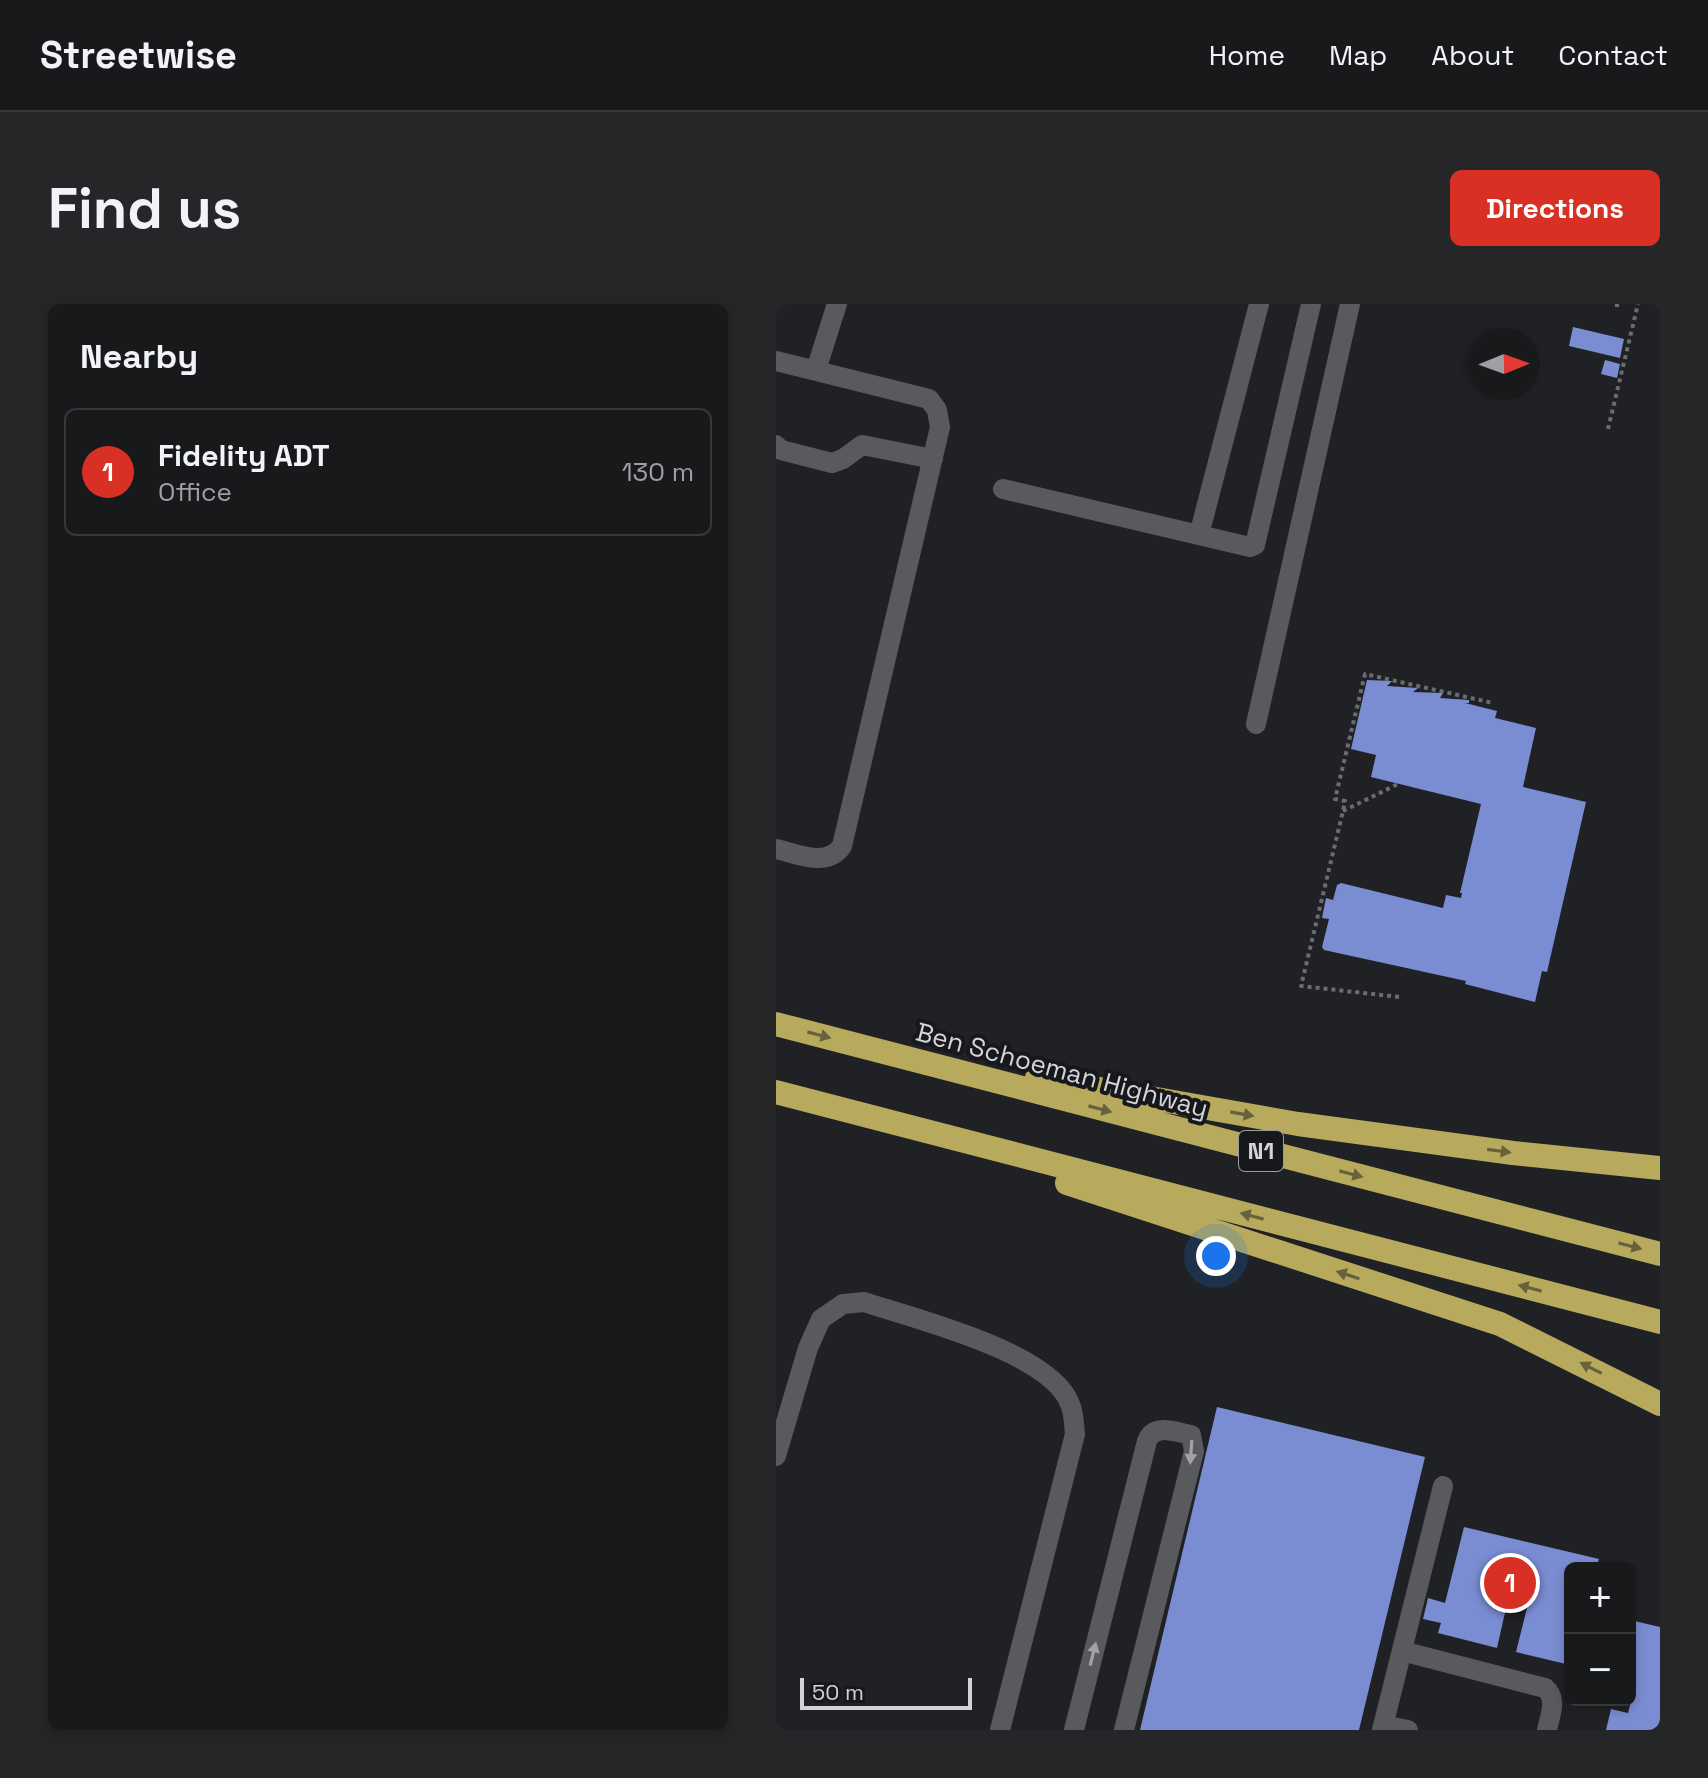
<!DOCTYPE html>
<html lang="en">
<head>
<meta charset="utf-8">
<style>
  body { margin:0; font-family:"Space Grotesk",sans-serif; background:#252628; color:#f1f3f6 }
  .controls { position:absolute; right:24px; bottom:24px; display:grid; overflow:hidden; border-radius:12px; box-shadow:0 4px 12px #0003 }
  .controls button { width:72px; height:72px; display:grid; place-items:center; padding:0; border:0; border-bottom:2px solid #36383a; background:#18191b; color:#f1f3f6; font:40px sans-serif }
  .compass { position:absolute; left:692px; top:24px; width:72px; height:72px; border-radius:50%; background:#18191b; box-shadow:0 4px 12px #0003; rotate:89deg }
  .scale { position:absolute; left:24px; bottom:20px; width:172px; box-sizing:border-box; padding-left:8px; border:4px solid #d3d4d7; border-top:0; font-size:22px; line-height:28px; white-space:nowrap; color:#d3d4d7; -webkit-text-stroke:6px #17181b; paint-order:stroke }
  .you { position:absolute; left:440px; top:952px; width:28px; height:28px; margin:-20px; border:6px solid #fff; border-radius:50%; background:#1a73e8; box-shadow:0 0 0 12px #1a73e833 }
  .badge { display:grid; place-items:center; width:52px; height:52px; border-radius:50%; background:#d93025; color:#fff; font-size:26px; font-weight:700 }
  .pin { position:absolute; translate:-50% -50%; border:4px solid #fff; box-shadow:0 2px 8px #0006 }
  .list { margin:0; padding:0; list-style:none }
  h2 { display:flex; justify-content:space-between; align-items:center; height:104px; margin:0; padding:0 32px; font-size:34px }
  h2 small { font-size:26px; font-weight:400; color:#9fa0a3 }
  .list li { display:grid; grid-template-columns:52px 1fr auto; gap:24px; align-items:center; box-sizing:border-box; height:128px; margin:0 16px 16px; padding:0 16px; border:2px solid #36383a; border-radius:12px }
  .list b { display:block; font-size:30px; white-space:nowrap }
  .list p { margin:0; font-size:26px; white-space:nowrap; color:#9fa0a3 }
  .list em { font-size:26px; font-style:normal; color:#9fa0a3 }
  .map { position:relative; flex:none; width:884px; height:1426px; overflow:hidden; border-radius:12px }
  header { display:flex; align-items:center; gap:48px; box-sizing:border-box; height:112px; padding:0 40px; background:#18191b; border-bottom:2px solid #36383a }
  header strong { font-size:38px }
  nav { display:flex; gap:44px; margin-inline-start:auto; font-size:28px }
  .intro { display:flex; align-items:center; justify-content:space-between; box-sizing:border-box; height:192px; padding:0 48px }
  h1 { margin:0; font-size:56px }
  .button { padding:20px 36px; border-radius:12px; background:#d93025; color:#fff; font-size:28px; font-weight:700 }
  main { display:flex; gap:48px; padding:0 48px }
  aside { flex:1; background:#18191b; border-radius:12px; box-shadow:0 4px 12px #0003 }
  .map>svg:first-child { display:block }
  .building { fill:#7b8dd2 }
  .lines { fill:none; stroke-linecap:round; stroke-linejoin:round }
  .path { stroke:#6b6c6f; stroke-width:4; stroke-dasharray:4 4; stroke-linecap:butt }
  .minor { stroke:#595a5e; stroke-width:20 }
  .highway { stroke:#b7aa5c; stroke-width:24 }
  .oneway { fill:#67613c }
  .oneway2 { fill:#a2a3a7 }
  .labels { text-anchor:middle; stroke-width:8; stroke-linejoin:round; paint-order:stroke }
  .shield { fill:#17181b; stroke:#9b9c9f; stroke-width:2 }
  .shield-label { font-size:24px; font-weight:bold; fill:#d3d4d7 }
  .street-label { font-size:26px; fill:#d3d4d7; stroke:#17181b }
</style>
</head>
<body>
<header>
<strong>Streetwise</strong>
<nav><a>Home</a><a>Map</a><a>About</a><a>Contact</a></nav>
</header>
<div class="intro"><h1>Find us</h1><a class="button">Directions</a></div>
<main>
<aside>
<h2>Nearby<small></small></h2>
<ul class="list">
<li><span class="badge">1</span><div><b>Fidelity ADT</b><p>Office</p></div><em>130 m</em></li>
</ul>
</aside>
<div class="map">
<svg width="884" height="1426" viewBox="0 0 884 1426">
  <rect width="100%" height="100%" fill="#202124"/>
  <!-- building -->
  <path class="building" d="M797,23L848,35L844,54L793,42Z
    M829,56L844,60L841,74L825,70Z
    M591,376L616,377L611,382L642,384L637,388L667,389L664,394L693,396V399H689L721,407L719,414L760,424L747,483L810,498L771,668L766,667L759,698L689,680L690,677L548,646L546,643L553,615L546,614L550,594L557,596L561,581L565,579L667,604L670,591L685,594L686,589H684L705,500L595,473L600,451L575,445Z
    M441,1103L649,1153L583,1426H364Z
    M688,1223L823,1255L820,1264H794V1361L740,1348L752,1300L732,1295L721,1344L662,1329L665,1319L647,1315L652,1294L669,1299Z
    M854,1316L884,1323V1426H830L835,1405L852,1409L860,1377L854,1376Z"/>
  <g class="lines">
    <!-- path -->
    <path class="path" d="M841,3V0
      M832,125L862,0
      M567,507L622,480
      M623,693L525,682L567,507L569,497L559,495L589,370L717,399"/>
    <!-- minor -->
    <path class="minor" d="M0,57L153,95L161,106L164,123L66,542C51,564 22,550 0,545
      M40,66L61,0
      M0,141L5,146L56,159L67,155L86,141L157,155
      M227,185L423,231L483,0
      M423,231L474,243L479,241L535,0
      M480,420L574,0
      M0,1152L32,1044L45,1015L67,1000L88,998C139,1015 275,1048 294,1100C298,1109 298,1121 299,1130L224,1426
      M626,1347L769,1384C782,1395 774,1411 771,1426
      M607,1421L632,1426
      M298,1426L371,1137C378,1119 399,1128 415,1131L418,1147L348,1426
      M606,1426L667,1182"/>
    <!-- highway -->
    <path class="highway" d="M0,720L884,950
      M261,774L522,820L737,849L884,864
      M0,788L884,1018
      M291,879L724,1020L884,1100"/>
  </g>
  <!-- one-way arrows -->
  <defs><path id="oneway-solid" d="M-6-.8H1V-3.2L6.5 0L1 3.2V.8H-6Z" transform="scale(2)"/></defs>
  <g class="oneway">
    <use href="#oneway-solid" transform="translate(43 731) rotate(15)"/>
    <use href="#oneway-solid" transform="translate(324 805) rotate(15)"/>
    <use href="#oneway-solid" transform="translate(466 810) rotate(10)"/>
    <use href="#oneway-solid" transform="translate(723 847) rotate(8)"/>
    <use href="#oneway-solid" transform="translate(575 870) rotate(15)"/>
    <use href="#oneway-solid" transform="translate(476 912) rotate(-165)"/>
    <use href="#oneway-solid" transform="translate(854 942) rotate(15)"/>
    <use href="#oneway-solid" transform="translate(572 971) rotate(-162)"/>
    <use href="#oneway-solid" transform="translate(754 984) rotate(-165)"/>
    <use href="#oneway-solid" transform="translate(815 1064) rotate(-153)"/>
  </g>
  <g class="oneway2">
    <use href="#oneway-solid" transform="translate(415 1148) rotate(94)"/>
    <use href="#oneway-solid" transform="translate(317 1350) rotate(-76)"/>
  </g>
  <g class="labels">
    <!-- shield labels -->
    <rect class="shield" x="463" y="827" width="44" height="40" rx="6"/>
    <g class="shield-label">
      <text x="485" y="855">N1</text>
    </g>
    <!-- street labels -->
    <g class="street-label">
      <text transform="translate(286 766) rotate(15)" y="9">Ben Schoeman Highway</text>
    </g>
  </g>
</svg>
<div class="controls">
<button>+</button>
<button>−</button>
</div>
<svg class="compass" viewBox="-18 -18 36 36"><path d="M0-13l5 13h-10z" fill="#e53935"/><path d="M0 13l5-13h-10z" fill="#9fa0a3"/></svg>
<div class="scale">50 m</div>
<div class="you"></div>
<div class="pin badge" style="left:734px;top:1279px">1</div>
</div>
</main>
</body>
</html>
